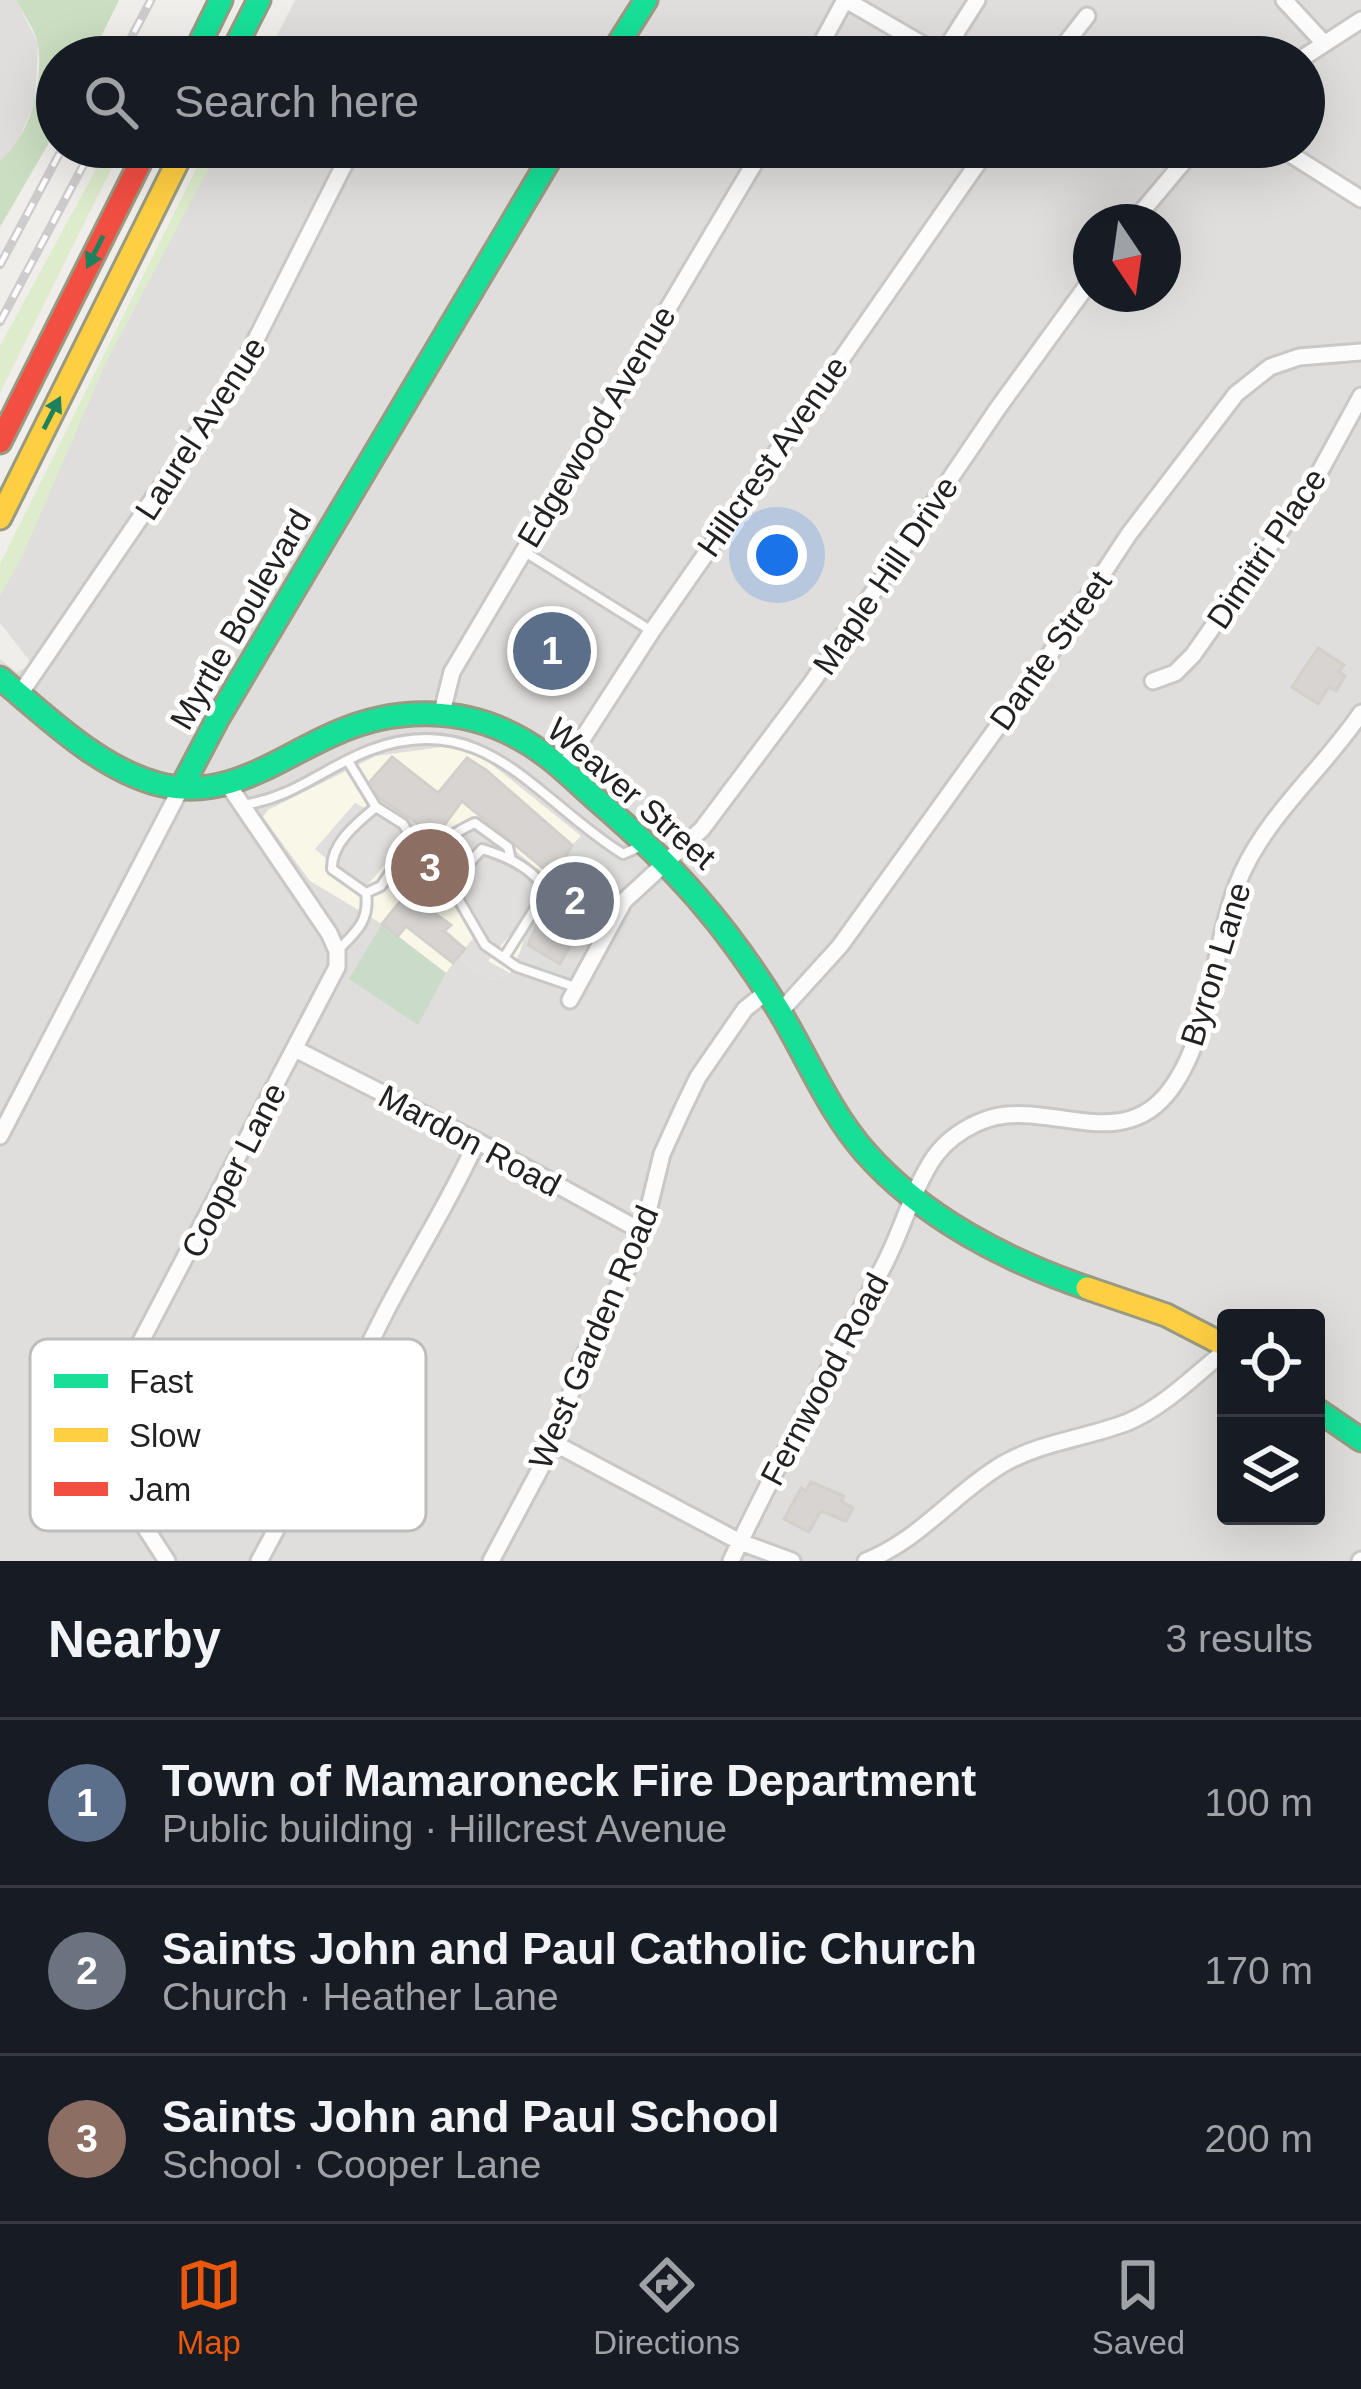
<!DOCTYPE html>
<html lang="en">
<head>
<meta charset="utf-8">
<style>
  body { margin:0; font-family:Arial,sans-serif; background:#242831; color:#f1f3f6 }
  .controls { position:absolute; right:36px; bottom:36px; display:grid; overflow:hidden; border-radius:12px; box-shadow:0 12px 48px #0002 }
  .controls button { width:108px; height:108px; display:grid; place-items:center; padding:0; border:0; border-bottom:3px solid #363941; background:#171b24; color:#f1f3f6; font:60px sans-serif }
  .compass { position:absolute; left:1073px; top:204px; width:108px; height:108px; border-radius:50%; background:#171b24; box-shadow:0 12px 48px #0002; rotate:167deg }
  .you { position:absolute; left:777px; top:555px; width:42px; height:42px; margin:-30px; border:9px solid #fff; border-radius:50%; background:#1a73e8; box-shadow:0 0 0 18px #1a73e833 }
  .badge { display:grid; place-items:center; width:78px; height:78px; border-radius:50%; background:#ea580c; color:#fff; font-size:39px; font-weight:700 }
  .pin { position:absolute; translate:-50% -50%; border:6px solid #fff; box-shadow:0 3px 12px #0006 }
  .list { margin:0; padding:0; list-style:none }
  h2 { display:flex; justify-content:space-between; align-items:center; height:156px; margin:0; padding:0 48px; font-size:51px }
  h2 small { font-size:39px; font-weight:400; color:#9ea1a6 }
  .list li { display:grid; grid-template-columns:78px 1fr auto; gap:36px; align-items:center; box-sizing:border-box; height:168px; padding:0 48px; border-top:3px solid #363941 }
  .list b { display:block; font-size:45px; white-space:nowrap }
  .list p { margin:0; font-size:39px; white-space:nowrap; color:#9ea1a6 }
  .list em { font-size:39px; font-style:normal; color:#9ea1a6 }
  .icon { flex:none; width:66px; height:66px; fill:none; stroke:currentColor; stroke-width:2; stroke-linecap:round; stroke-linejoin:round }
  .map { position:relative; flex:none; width:1361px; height:1561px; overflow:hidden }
  .search { position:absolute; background:#171b24; box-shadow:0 12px 48px #0002; left:36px; right:36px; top:36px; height:132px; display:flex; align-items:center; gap:30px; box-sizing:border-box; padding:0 42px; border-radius:66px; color:#9ea1a6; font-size:45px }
  .sheet { height:660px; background:#171b24 }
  nav { display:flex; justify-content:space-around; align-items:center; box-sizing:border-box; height:168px; border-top:3px solid #363941; background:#171b24; font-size:33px; color:#9ea1a6 }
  nav a { display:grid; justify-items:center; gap:6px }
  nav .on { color:#ea580c }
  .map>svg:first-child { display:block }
  .residential { fill:#dfdedc; fill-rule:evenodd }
  .education { fill:#f8f7e8 }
  .religious { fill:#dededc }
  .grass { fill:#ddeccb }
  .forest { fill:#cbdec1 }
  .cemetery { fill:#cadbca }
  .parking { fill:#e0dfde }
  .building { fill:#d7d4d2; stroke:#d3d0cc; stroke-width:3 }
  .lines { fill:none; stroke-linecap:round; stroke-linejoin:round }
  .lane-casing { stroke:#c9c8c7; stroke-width:14 }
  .street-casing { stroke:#c9c8c7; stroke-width:21 }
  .fast-casing { stroke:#999a82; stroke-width:27 }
  .slow-casing { stroke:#999a82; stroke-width:27 }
  .jam-casing { stroke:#999a82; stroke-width:27 }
  .lane { stroke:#fdfcfc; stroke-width:8 }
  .street { stroke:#fdfcfc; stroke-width:15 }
  .fast { stroke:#16e098; stroke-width:21 }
  .slow { stroke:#ffcf43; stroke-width:21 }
  .jam { stroke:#f24e42; stroke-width:21 }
  .rail-casing { stroke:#ccc; stroke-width:9 }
  .rail { stroke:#fff; stroke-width:4.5; stroke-dasharray:14; stroke-linecap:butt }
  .oneway { fill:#1c815d }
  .labels { text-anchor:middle; stroke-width:10; stroke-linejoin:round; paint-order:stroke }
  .street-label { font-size:33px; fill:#222; stroke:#fff }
  .key { fill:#fff; stroke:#bdbdbd; stroke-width:3 }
  .key-label { font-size:33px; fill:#222 }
</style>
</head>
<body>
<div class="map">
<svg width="1361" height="1561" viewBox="0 0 1361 1561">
  <rect width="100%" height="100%" fill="#f0eeeb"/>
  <!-- residential -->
  <path class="residential" d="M0,0H16L38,43L35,101L15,149L0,160Z
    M295,0H1361V1561H0V659L17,672L32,664L0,623V595L21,558L105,364L219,147H1304V57H266ZM1091,222H1163V294H1091ZM1226,1318H1316V1516H1226Z"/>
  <!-- education -->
  <path class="education" d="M442,747L479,754L581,836L555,878L510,973L491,980L458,957L446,973L382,924L310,881L263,817L268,810L376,756Z"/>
  <!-- religious -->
  <path class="religious" d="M581,836L633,867L623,893L572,981L518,960L525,935L550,894L572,845Z"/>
  <!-- grass -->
  <path class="grass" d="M108,147H122L0,393V346Z
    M207,147H220L105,364L21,559L0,595V564Z"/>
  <!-- forest -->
  <path class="forest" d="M16,0H119L91,57H57V129L0,227V160C30,139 44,80 38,44C35,30 23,13 16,0Z"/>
  <!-- cemetery -->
  <path class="cemetery" d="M382,924L446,973L418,1025L349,979Z"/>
  <!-- parking -->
  <path class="parking" d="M379,795L436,841L472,816L554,882L488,961L510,973L491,980L458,957L483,926L391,858L363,890L315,849L355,803L367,809Z
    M618,865L633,867L631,877L578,972L560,964Z"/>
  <!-- building -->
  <path class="building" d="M536,615L550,623L554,618L594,641L563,692L511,661Z
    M1318,648L1344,665L1339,672L1345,676L1336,691L1329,687L1318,704L1292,687Z
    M392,757L438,793L467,758L486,770L572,845L555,878L462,801L436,836L378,797L367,785Z
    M566,858L601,875L605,882L560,964L528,945L540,918L543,920L565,883L555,878Z
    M407,893L451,925L444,931L465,949L453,963L406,926L398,936L382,924Z
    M811,1482L844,1496L841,1501L853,1508L846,1521L821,1511L809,1532L784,1519L801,1488L806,1491Z"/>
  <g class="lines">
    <defs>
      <path id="lane" d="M525,552L650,630
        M348,761L376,807L403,824L413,840L381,886L366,893L332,869C331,843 357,823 376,807
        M242,805C296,797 321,769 370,750C485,706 537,801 623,854L646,844
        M413,840C439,851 452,832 475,823L508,847L511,860
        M337,951C356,932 370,921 366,893
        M505,956L546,891C533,868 506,856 482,849L452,882V888L485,945L517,967L575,987"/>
      <path id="street" d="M846,0L944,57
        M1284,0L1323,42
        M942,55L977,0
        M814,57L845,0
        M1055,57L1087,16
        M1304,57L1361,20
        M1279,147L1361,199
        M1133,222L1196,147
        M1153,681L1175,673L1193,655L1313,484L1361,396
        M20,694L239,373L353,147
        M442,712L452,672L764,147
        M563,769L652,631L989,147
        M570,1000L624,901L702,829L813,681L998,408L1091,280
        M780,1012L840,946L1050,654L1129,534L1236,394L1270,367L1299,357L1361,352
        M295,1049L477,1141L643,1232
        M0,1136L181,788
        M554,1443L740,1542L792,1561
        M167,1561L108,1470L103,1453L105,1410L337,967V951L329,933L229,786
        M259,1561C304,1480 343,1396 385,1313C415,1255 450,1201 477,1141
        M491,1561L554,1443L581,1362L631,1261L643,1232L662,1154L683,1108L698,1077L745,1009L765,993
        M731,1561C778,1460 834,1362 885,1263C903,1228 913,1188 935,1156C946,1141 960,1131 977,1123C1038,1093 1115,1156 1166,1095C1213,1039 1212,940 1242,873C1270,812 1324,768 1361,713
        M866,1561C920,1540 954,1493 1003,1464C1041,1442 1087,1438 1128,1422C1165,1406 1195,1375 1226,1350
        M1360,1561L1361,1560"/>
      <path id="fast" d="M193,57L221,0
        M230,57L259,0
        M610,57L646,0
        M0,678C46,716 98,768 158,784C227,802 276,759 336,733C394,707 462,706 519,738C549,754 572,778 597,800C675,867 726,924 780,1012C808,1059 829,1111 865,1152C922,1217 1007,1261 1087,1288
        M181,788L218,718L557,147
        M1316,1409L1361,1440"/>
      <path id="slow" d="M0,518L185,147
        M1087,1288L1166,1315L1226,1346"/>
      <path id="jam" d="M0,442L148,147"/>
    </defs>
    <!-- lane casing -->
    <use href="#lane" class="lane-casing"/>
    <!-- street casing -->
    <use href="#street" class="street-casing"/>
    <!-- fast casing -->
    <use href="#fast" class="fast-casing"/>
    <!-- slow casing -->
    <use href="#slow" class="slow-casing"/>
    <!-- jam casing -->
    <use href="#jam" class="jam-casing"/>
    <!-- lane -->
    <use href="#lane" class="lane"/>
    <!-- street -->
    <use href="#street" class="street"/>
    <!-- fast -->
    <use href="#fast" class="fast"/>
    <!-- slow -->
    <use href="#slow" class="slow"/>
    <!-- jam -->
    <use href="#jam" class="jam"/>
    <defs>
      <path id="rail" d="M121,57L151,0
        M0,265L63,147
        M0,322L93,147"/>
    </defs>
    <!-- rail casing -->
    <use href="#rail" class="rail-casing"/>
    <!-- rail -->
    <use href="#rail" class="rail"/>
  </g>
  <!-- one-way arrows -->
  <defs><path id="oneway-solid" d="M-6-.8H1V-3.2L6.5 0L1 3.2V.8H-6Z" transform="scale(3)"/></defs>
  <g class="oneway">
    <use href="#oneway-solid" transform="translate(95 252) rotate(117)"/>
    <use href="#oneway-solid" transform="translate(52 413) rotate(-63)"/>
  </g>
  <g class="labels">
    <!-- street labels -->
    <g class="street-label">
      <text transform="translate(596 426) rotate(-59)" y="12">Edgewood Avenue</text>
      <text transform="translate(200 428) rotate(-57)" y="12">Laurel Avenue</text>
      <text transform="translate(772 456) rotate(-55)" y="12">Hillcrest Avenue</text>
      <text transform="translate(1266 548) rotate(-56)" y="12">Dimitri Place</text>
      <text transform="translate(885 575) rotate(-56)" y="12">Maple Hill Drive</text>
      <text transform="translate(240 619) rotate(-60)" y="12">Myrtle Boulevard</text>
      <text transform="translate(1050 650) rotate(-55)" y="12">Dante Street</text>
      <text transform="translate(632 793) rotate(41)" y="12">Weaver Street</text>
      <text transform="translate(1215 964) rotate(-73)" y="12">Byron Lane</text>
      <text transform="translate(470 1140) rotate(28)" y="12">Mardon Road</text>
      <text transform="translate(233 1170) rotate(-63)" y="12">Cooper Lane</text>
      <text transform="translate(593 1337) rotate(-67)" y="12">West Garden Road</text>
      <text transform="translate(824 1379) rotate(-62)" y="12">Fernwood Road</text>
    </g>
  </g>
  <!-- legend -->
  <rect x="30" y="1339" width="396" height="192" rx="18" class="key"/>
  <rect x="54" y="1374" width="54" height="14" fill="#16e098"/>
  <rect x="54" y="1428" width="54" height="14" fill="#ffcf43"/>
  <rect x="54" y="1482" width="54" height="14" fill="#f24e42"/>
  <g class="key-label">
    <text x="129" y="1393">Fast</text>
    <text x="129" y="1447">Slow</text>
    <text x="129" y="1501">Jam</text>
  </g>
</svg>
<div class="controls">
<button><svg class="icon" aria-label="locate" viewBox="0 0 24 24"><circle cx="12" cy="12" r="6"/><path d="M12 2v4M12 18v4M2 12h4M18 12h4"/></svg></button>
<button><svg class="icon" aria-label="layers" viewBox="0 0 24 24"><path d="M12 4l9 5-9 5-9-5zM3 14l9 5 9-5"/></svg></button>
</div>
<svg class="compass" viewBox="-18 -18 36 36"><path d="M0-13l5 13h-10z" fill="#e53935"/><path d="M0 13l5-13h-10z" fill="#9ea1a6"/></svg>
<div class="you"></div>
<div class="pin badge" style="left:552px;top:651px;background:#5c6f8a">1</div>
<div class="pin badge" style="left:575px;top:901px;background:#6b7280">2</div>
<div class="pin badge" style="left:430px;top:868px;background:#8d6e63">3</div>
<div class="search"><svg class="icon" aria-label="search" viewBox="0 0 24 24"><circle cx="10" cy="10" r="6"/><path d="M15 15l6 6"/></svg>Search here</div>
</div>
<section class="sheet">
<h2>Nearby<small>3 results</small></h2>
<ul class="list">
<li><span class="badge" style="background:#5c6f8a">1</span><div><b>Town of Mamaroneck Fire Department</b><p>Public building · Hillcrest Avenue</p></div><em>100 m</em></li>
<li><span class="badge" style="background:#6b7280">2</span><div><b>Saints John and Paul Catholic Church</b><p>Church · Heather Lane</p></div><em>170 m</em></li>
<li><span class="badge" style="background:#8d6e63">3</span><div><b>Saints John and Paul School</b><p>School · Cooper Lane</p></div><em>200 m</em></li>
</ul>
</section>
<nav>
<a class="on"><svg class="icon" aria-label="map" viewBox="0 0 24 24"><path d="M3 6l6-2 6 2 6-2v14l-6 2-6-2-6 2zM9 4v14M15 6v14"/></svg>Map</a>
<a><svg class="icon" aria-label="directions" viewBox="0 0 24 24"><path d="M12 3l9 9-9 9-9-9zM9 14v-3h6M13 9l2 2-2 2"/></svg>Directions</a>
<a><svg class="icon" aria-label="saved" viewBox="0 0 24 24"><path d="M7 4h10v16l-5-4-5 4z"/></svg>Saved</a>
</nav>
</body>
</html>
